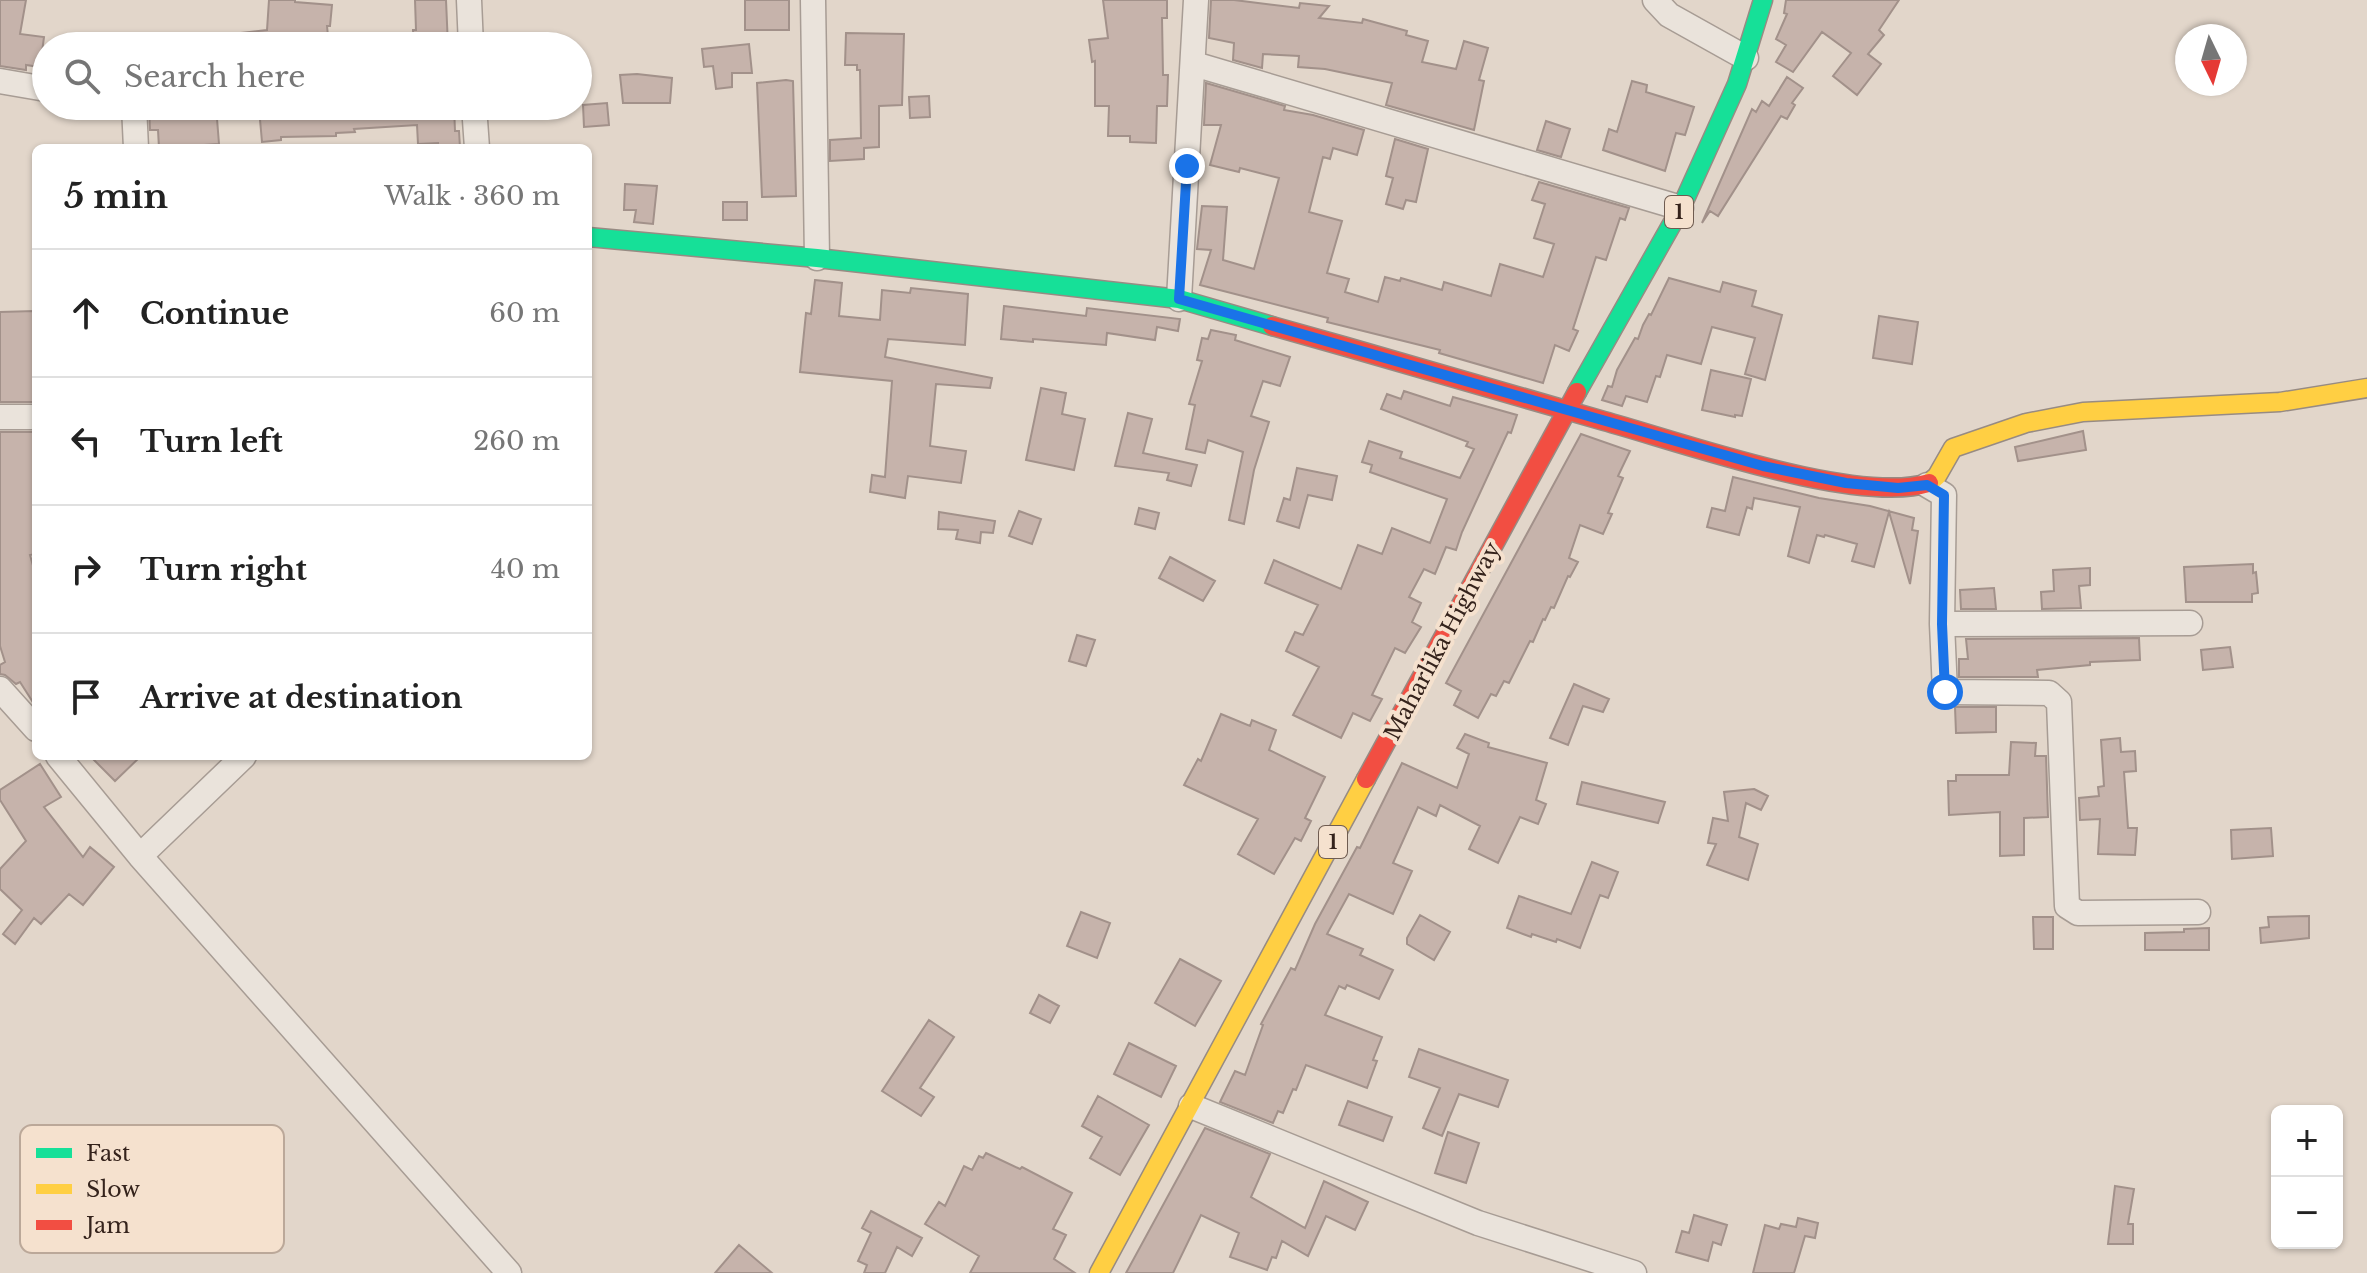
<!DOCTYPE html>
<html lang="en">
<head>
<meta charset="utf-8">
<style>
  body { margin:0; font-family:"Libre Baskerville",serif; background:#f2f2f2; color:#222 }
  .controls { position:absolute; right:24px; bottom:24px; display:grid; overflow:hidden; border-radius:12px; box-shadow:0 2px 6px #0004 }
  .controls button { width:72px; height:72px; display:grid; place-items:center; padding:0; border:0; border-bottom:2px solid #e0e0e0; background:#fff; color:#222; font:40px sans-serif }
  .compass { position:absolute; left:2175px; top:24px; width:72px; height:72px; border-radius:50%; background:#fff; box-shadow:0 2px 6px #0004; rotate:175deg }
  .stop { position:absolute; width:24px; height:24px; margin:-18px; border:6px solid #1a73e8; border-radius:50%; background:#fff }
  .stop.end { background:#1a73e8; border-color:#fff; box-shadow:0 2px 8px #0008 }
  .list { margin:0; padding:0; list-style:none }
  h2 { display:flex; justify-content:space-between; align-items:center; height:104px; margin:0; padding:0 32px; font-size:34px }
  h2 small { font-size:26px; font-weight:400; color:#767676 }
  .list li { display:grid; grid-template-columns:52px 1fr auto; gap:24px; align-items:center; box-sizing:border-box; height:128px; padding:0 32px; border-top:2px solid #e0e0e0 }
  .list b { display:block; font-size:30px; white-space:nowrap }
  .list em { font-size:26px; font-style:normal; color:#767676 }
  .icon { flex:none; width:44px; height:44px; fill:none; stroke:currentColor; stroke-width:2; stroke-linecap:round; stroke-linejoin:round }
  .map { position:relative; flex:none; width:2367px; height:1273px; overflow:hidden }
  .search { position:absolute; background:#fff; box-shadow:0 2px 6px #0004; left:32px; top:32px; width:560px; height:88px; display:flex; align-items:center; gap:20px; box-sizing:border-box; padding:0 28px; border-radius:44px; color:#767676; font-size:30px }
  .panel { position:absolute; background:#fff; box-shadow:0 2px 6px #0004; left:32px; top:144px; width:560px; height:616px; border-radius:12px }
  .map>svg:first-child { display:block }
  .building { fill:#c6b3ab; stroke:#a2918a; stroke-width:2 }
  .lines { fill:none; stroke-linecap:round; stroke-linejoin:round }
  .street-casing { stroke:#a79c94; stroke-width:27 }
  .fast-casing { stroke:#978b83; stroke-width:21 }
  .slow-casing { stroke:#978b83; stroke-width:21 }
  .jam-casing { stroke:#978b83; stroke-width:21 }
  .street { stroke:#eae3db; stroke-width:24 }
  .fast { stroke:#16e098; stroke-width:18 }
  .slow { stroke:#ffcf43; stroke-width:18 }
  .jam { stroke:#f24e42; stroke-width:18 }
  .route { stroke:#1a73e8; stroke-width:10 }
  .labels { text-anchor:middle; stroke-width:8; stroke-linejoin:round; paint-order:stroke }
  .shield { fill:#f5e1ce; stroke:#6f5c51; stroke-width:2 }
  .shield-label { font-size:20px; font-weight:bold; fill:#35231c }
  .street-label { font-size:22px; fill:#35231c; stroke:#f5e1ce }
  .key { fill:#f5e1ce; stroke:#bba899; stroke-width:2 }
  .key-label { font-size:22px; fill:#35231c }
</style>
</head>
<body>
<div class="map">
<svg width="2367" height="1273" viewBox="0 0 2367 1273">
  <rect width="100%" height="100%" fill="#e2d6ca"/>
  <!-- building -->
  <path class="building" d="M0,0H26L20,34L44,37L40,67L26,65V70L0,66Z
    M269,0H295V2L332,5L330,26H327L329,46H225L224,35L267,30Z
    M415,0H446L448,46H414L413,30H416Z
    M745,0H789V30H745Z
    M1103,0H1167V18H1162L1163,75H1168L1167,106H1157L1156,143L1130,142V136H1108L1109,106H1095V61L1092,62L1089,40L1108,38Z
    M1211,0H1234L1299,8L1300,3L1329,6L1319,18L1362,23L1363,19L1407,31L1406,35L1428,41L1422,62L1456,69L1464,41L1488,48L1479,80L1484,81L1474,130L1386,105L1392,83L1325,69L1298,67L1299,56L1263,54L1262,68L1233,60L1234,43L1209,38Z
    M1786,0H1899L1879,30L1884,35L1868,54L1881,64L1857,95L1833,76L1851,53L1822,32L1793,72L1776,62L1786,45L1776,39L1787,14L1784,13Z
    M846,33L904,34L902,105L879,106V147L864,148V159L830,161V140L861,138L860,70H857V65H845Z
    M749,44L752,73H732V87L716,89L713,66L704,67L702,49Z
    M637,74L672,78L670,103H623L620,75Z
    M1787,77L1803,88L1792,103L1795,105L1787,119L1781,116L1718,216L1710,211L1702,223L1752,109L1756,112L1762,101L1769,106Z
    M786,80L793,81L796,196L762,197L757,83Z
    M1632,81L1647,85L1646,92L1694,107L1685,135L1676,133L1665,171L1603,150L1609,129L1617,132Z
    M1206,83L1285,106L1284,110L1313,115L1364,130L1357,155L1333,148L1330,159L1323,157L1309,212L1342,221L1327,273L1349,279L1345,292L1378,302L1385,277L1400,281L1401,278L1442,290L1444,282L1491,296L1500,264L1543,277L1554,244L1534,238L1545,204L1532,200L1539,182L1629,208L1625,220L1620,218L1606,260L1596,257L1573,329L1578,331L1569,351L1555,345L1543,383L1439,353L1440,350L1327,322L1328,318L1200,285L1211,250L1197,249L1202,206L1227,207L1223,260L1254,269L1279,178L1240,168L1239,172L1210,165L1221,125H1204Z
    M929,96L930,117L910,118L909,97Z
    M607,103L609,125L584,127L583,105Z
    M216,106L219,144L159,148L158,130H150L149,107Z
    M274,106L319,107V115L382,108V106H454L455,131H459L460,148H438V143L418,144L417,125L354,129L355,132L336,133V136L281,137V140L262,142L259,108Z
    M1546,121L1570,129L1561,157L1537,150Z
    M1395,139L1428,149L1416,202L1406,200L1403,209L1386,204L1393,178L1386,176Z
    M625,184L657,186L653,224L634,222L636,210H624Z
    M723,202H747V220H723Z
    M1669,278L1720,292L1723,282L1756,291L1752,306L1782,315L1765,380L1745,374L1755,338L1712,327L1701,364L1667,355L1660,377L1656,376L1647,402L1626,396L1622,406L1602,400L1608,386L1612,387L1617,370L1635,338L1638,339L1643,325L1649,314L1651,315Z
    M815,280L842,283L839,316L880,320L882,290L910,293L911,288L968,294L965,345L888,339L885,357L992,378L990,388L936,384L930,446L966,451L961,483L908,476L905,498L870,492L872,475L885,477L892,381L800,372L806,313L811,314Z
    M1004,306L1086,316L1087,308L1180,319L1178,331L1157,327L1155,340L1107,333L1106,345L1033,339V342L1001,339Z
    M34,311L36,402H0V312Z
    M1879,316L1918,322L1912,364L1873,358Z
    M1211,330L1236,335L1235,340L1290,357L1280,386L1263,381L1251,416L1269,422L1254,470L1244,524L1229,520L1243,452L1208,440L1205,453L1186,449L1195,405L1189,404L1202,361L1197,360L1202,338L1208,339Z
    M1711,370L1751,379L1742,416L1735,415V417L1702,410Z
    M1041,388L1066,393L1062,414L1085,419L1074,470L1026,460Z
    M1404,391L1450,406L1453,397L1517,415L1511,433L1508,432L1462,532L1456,550L1446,547L1435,574L1424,569L1409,597L1421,603L1412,622L1421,627L1405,653L1395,648L1372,695L1382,699L1370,721L1353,713L1341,738L1293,715L1319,667L1286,651L1295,632L1303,635L1318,605L1265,583L1274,560L1341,589L1358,545L1382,554L1392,528L1430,543L1447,499L1370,472L1372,465L1362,462L1369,441L1402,452L1400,458L1460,478L1474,449L1466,446L1468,442L1381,409L1387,394L1401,399Z
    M1128,413L1152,419L1143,453L1197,465L1191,486L1167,480L1169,473L1115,466Z
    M2083,431L2086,450L2018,461L2015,447Z
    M0,432H36V554L30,555L36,576V707L20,682L16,684L5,675L0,674V665L5,662L0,646Z
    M1581,434L1630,451L1618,476L1623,478L1608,513L1612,514L1603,534L1580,525L1569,558L1578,562L1570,577L1568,576L1554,608L1551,607L1545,620L1543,619L1533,642L1530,641L1509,683L1504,681L1496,696L1491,694L1478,718L1454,705L1461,691L1446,683Z
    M1297,468L1337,476L1332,500L1308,495L1299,528L1277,521L1284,498L1290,500Z
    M1733,477L1819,498L1870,506L1914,518L1912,530L1918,531L1910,584L1889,512L1874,567L1852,561L1857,544L1825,535L1824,537L1817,535L1809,563L1788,556L1800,507L1754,498L1752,509L1747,507L1739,535L1707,527L1712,508L1725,511Z
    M1139,508L1159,513L1155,529L1135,524Z
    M1019,511L1041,519L1032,544L1009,536Z
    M939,512L995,521L993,533L981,532L980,543L956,539L958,530L938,529Z
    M1170,557L1215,581L1203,601L1159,578Z
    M2253,564V573L2256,572L2258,593L2252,594V602H2186L2184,567Z
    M2090,568V585L2079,586L2081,608L2042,609L2041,592L2054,591L2053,570Z
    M1994,588L1996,609H1961L1960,590Z
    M1077,635L1095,640L1086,666L1069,661Z
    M2139,638L2140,660L2090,662V665L2037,670L2038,677H1959V659H1968L1966,639Z
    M2230,647L2233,667L2203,670L2201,650Z
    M1574,684L1609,699L1603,712L1583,706L1568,745L1550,738Z
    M1955,707H1996V732L1956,733Z
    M1221,714L1250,726L1252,720L1276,730L1269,750L1325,777L1305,818L1311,821L1301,841L1295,838L1274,874L1238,854L1258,819L1184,785L1198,759L1201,761Z
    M1465,734L1489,743L1488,747L1547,763L1536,800L1546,804L1538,824L1520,817L1498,863L1469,849L1480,826L1440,805L1436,816L1418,807L1393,863L1412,871L1393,914L1349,894L1327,934L1363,949L1360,955L1393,970L1379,999L1347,985L1345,989L1339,986L1325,1015L1382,1037L1373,1060L1377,1061L1367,1088L1306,1065L1296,1090L1293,1089L1283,1113L1278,1111L1273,1123L1220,1102L1235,1071L1245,1075L1263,1025L1261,1024L1291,968L1295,970L1315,924L1357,847L1360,848L1402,763L1457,788L1469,754L1457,748Z
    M2120,738L2121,752L2135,751L2136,771L2124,772L2128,828H2137L2135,855L2098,854L2100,819L2080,820L2079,798L2099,796L2098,787L2104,786L2101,740Z
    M2011,742L2036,743L2035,756H2046L2048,817L2024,818V855L2000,856V812L1949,815L1948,781H1956V775H2009Z
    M90,756H141L115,781Z
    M40,764L61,797L44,807L83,857L90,847L114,867L83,905L69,894L41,924L34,918L15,944L3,934L22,910L0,889V869L26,841L0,800V790Z
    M1582,782L1665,802L1658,823L1577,804Z
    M1754,789L1768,796L1761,810L1746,803L1739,837L1758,844L1748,880L1707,865L1716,844L1708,843L1713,818L1728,821L1724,792Z
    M2271,828L2273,856L2232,859L2231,830Z
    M1592,862L1618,872L1608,898L1600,895L1580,948L1557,939L1556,942L1532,934L1531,937L1507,928L1519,896L1571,914Z
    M1081,912L1110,923L1097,958L1067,946Z
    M1420,915L1450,932L1434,960L1407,944V938Z
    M2309,916V938L2261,943L2260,928L2269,927L2268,917Z
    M2033,917H2053V949H2034Z
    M2209,928V950H2145V933L2184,932V929Z
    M1180,959L1221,981L1195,1026L1155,1003Z
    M1039,995L1059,1006L1050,1023L1030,1013Z
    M929,1020L954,1037L920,1088L934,1097L921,1116L882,1091Z
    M1129,1043L1176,1066L1161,1097L1114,1074Z
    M1419,1049L1508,1080L1498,1107L1459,1094L1442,1136L1423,1128L1440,1088L1409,1077Z
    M1098,1096L1149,1125L1120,1175L1090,1158L1102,1137L1082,1126Z
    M1348,1101L1392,1117L1383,1141L1339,1125Z
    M1205,1128L1270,1154L1251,1197L1305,1228L1324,1181L1368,1202L1355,1230L1326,1216L1308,1256L1282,1241L1276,1258L1272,1257L1267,1270L1230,1257L1239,1233L1201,1215L1173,1273H1126Z
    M1448,1132L1479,1143L1466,1183L1435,1173Z
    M986,1153L1020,1169L1022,1167L1072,1193L1053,1229L1066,1235L1054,1259L1075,1273H970L979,1256L925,1224L939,1202L945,1206L964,1166L972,1170L979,1156L983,1158Z
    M2115,1186L2134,1189L2128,1224H2133V1244H2108Z
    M871,1211L922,1238L912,1256L897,1247L885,1273H864L867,1265L858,1261L871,1233L862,1228Z
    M1694,1215L1727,1225L1721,1245L1713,1242L1708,1261L1676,1252L1682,1231L1689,1233Z
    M1798,1218L1818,1223L1815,1238L1805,1236L1794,1273H1753L1765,1225L1779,1229L1781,1224L1796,1227Z
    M739,1245L772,1273H715Z"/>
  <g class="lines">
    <defs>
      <path id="street" d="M469,0L471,46
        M813,0L817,258
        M1655,0L1669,15L1746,58
        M1194,64L1681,208
        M0,81L46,89
        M134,106L136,148
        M474,106L477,148
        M1179,299L1196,0
        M0,417H36
        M1927,485L1944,495L1942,624L1945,692L2049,693L2059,702L2067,906L2078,913L2198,912
        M1942,624L2190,623
        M0,689L36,729
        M58,756L140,856L509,1273
        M140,856L244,756
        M1191,1106L1478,1223L1634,1273"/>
      <path id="fast" d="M588,237L817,258L1179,299L1272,326
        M1577,392L1681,208L1737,84L1763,0"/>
      <path id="slow" d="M1929,483L1937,476L1953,448L2026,423L2083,412L2280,402L2367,388
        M1099,1273L1366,779"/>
      <path id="jam" d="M1272,326C1383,357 1494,389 1604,421C1681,442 1856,505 1929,483
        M1366,779L1577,392"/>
    </defs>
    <!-- street casing -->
    <use href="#street" class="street-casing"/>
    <!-- fast casing -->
    <use href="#fast" class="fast-casing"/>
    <!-- slow casing -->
    <use href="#slow" class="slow-casing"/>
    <!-- jam casing -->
    <use href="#jam" class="jam-casing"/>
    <!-- street -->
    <use href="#street" class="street"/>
    <!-- fast -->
    <use href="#fast" class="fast"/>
    <!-- slow -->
    <use href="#slow" class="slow"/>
    <!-- jam -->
    <use href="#jam" class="jam"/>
  </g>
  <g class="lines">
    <!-- route -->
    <path class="route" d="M1187,166L1179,299L1763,466L1846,483L1898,488L1927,485L1944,495L1942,624L1945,692"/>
  </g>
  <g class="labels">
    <!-- shield labels -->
    <g class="shield">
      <rect x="1665" y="196" width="28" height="32" rx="6"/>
      <rect x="1319" y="826" width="28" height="32" rx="6"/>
    </g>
    <g class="shield-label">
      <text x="1679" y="219">1</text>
      <text x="1333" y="849">1</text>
    </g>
    <!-- street labels -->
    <g class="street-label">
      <text transform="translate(1442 641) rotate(-62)" y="8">Maharlika Highway</text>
    </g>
  </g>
  <!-- legend -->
  <rect x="20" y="1125" width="264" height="128" rx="12" class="key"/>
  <rect x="36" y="1148" width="36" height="10" fill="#16e098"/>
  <rect x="36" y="1184" width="36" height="10" fill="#ffcf43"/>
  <rect x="36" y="1220" width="36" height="10" fill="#f24e42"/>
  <g class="key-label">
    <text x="86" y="1161">Fast</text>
    <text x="86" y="1197">Slow</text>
    <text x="86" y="1233">Jam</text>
  </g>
</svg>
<div class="controls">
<button>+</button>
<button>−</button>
</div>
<svg class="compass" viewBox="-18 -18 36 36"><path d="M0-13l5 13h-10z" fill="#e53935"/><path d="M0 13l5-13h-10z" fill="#767676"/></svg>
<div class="stop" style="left:1945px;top:692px"></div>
<div class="stop end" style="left:1187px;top:166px"></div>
<div class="search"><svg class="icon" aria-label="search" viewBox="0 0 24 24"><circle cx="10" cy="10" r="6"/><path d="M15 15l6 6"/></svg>Search here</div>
<section class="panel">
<h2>5 min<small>Walk · 360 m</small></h2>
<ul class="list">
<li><svg class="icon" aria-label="ahead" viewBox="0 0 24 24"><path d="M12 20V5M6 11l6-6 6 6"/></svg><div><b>Continue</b></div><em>60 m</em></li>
<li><svg class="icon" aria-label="left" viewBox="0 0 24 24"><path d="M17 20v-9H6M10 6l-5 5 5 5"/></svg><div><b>Turn left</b></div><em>260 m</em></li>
<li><svg class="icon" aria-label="right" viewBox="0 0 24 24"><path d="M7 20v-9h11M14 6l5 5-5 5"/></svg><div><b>Turn right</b></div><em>40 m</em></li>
<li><svg class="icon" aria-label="arrive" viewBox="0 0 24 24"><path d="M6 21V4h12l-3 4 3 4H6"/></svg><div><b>Arrive at destination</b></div></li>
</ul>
</section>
</div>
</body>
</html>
